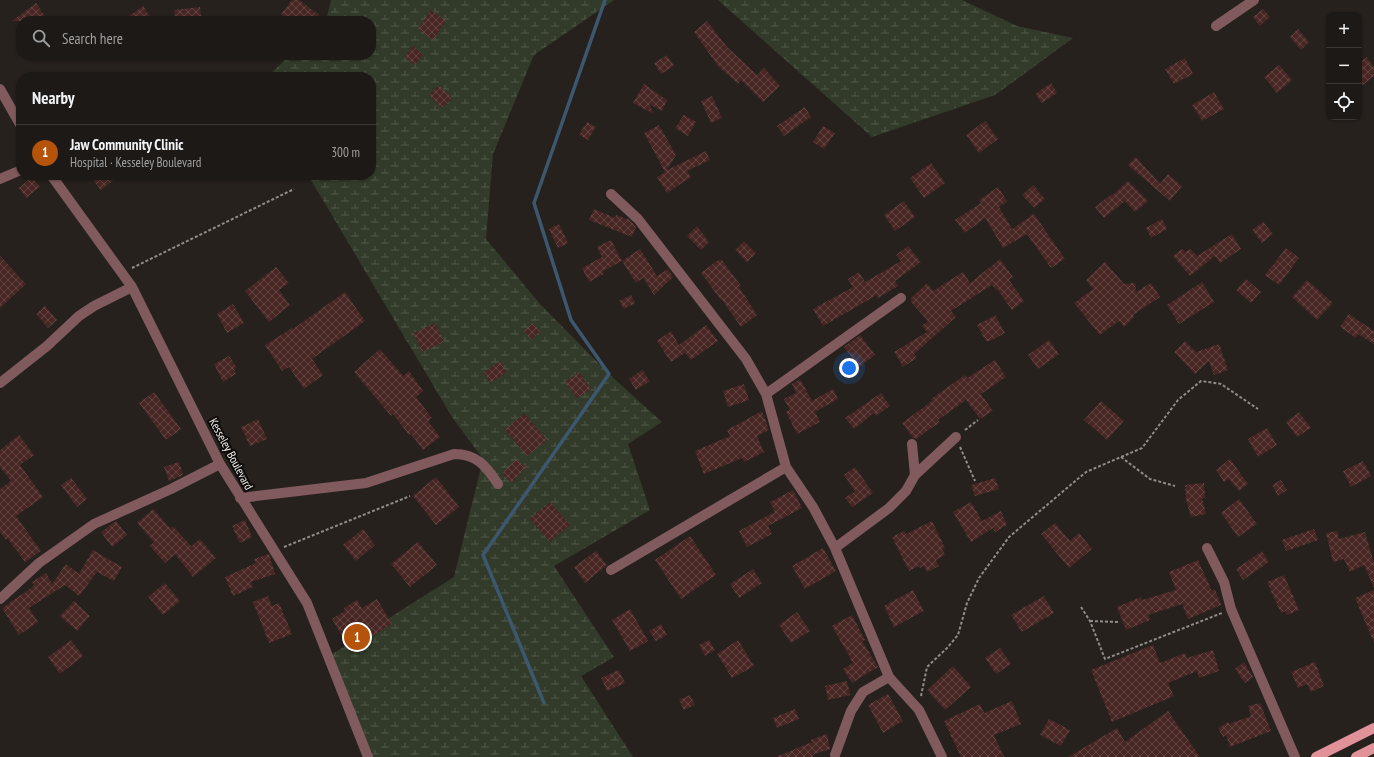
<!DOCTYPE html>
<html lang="en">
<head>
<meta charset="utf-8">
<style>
  body { margin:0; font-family:"PT Sans Narrow",sans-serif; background:#25221f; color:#f1f3f6 }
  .controls { position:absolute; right:12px; top:12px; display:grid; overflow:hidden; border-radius:8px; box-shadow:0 1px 3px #0004 }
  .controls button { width:36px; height:36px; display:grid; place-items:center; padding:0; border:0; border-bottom:1px solid #3a3835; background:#1c1916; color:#f1f3f6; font:20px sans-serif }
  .you { position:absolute; left:849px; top:368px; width:14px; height:14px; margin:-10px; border:3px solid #fff; border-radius:50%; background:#1a73e8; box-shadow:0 0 0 6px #1a73e833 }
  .badge { display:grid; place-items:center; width:26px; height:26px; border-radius:50%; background:#b45309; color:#fff; font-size:13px; font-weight:700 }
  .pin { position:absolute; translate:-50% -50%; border:2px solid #fff; box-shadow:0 1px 4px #0006 }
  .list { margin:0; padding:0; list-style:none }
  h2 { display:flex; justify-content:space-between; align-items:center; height:52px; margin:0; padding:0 16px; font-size:17px }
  h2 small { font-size:13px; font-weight:400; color:#a0a0a1 }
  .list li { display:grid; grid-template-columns:26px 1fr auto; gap:12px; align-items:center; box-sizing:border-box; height:56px; padding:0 16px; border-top:1px solid #3a3835 }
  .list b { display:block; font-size:15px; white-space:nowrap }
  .list p { margin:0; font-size:13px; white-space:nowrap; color:#a0a0a1 }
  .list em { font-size:13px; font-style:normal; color:#a0a0a1 }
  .icon { flex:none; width:22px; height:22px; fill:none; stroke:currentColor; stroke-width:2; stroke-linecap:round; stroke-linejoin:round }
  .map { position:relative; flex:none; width:1374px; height:757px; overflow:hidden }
  .search { position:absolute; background:#1c1916; box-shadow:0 1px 3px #0004; left:16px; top:16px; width:360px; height:44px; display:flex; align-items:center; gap:10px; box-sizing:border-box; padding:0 14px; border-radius:16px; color:#a0a0a1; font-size:15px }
  .panel { position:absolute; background:#1c1916; box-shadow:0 1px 3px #0004; left:16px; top:72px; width:360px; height:108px; border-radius:16px }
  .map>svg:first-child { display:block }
  .wetland { fill:url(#wetland-marsh) }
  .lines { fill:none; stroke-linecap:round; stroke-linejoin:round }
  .stream { stroke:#3c5870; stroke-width:3.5 }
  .building { fill:url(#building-cross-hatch) }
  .path { stroke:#908c89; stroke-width:2; stroke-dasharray:3 2; stroke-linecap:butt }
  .street { stroke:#805a5d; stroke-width:10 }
  .primary { stroke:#e09298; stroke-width:10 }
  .labels { text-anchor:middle; stroke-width:4; stroke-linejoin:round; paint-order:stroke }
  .street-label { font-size:12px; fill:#f2efed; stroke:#0d0b09 }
</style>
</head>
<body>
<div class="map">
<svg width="1374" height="757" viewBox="0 0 1374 757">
  <defs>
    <pattern id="wetland-marsh" width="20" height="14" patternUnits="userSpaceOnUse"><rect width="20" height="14" fill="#323b29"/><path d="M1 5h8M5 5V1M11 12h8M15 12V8" fill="none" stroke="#505848"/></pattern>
    <pattern id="building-cross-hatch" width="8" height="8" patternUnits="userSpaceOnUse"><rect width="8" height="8" fill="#482623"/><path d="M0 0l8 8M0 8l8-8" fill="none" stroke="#634643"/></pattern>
  </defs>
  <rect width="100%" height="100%" fill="#26211d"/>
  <!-- wetland -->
  <path class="wetland" d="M331,0H614L534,55L493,154L486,239L540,304L609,374L662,422L628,444L650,510L554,566L614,657L581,676L633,757H368L329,656L454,577L483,459L452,417L308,175H371V77H267L290,55H371V21H326Z
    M718,0H962L1017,26L1073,38L995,95L872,137Z"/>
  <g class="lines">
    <!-- stream -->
    <path class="stream" d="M544,703L483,555L609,374L571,320L534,203L605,0"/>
  </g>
  <!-- building -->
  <path class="building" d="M292,0H299L319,15L315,21H290L281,14Z
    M36,3L48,21H12Z
    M143,6L153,21H122Z
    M200,7L202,21H176L174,10Z
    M1263,9L1270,17L1260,26L1253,17Z
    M431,10L446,21L433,40L418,29Z
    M707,21L727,47L757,75L764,68L780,86L763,102L741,80L738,84L718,66L694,32Z
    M1298,29L1309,42L1301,50L1290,37Z
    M413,46L423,55L415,65L404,57Z
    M667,55L674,66L661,74L654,63Z
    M1367,57L1374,67V76L1359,88V63Z
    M1185,58L1193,74L1174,84L1165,69Z
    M1279,65L1292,80L1277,93L1264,77Z
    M1051,83L1057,93L1042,103L1035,94Z
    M644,84L667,100L662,111L649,104L654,114L633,103Z
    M439,85L452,98L442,108L429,95Z
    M1214,92L1224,109L1202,121L1192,105Z
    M712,96L722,118L711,123L701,101Z
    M805,107L811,117L784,136L777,126Z
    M684,115L696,122L688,136L675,128Z
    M985,121L998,139L979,153L966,135Z
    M587,122L596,127L588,140L579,135Z
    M659,125L676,155L667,170L706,151L710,160L687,171L691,177L667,193L657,177L665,172L644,133Z
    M823,126L835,133L824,149L813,142Z
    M1136,157L1160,184L1168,174L1182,186L1170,201L1128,165Z
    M931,163L945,183L924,198L910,178Z
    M89,175H120L101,190Z
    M32,177L40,187L26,198L19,188Z
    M1128,181L1148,201L1135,212L1125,201L1104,218L1095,207L1112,194L1113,195Z
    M1033,185L1045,199L1034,208L1022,195Z
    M998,187L1007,201L999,207L1012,229L1034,214L1065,259L1051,268L1027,234L1003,248L985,218L965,233L955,220L981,203L979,200Z
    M904,201L915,217L895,231L884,215Z
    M594,209L615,218L616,215L630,220L636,227L632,237L589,220Z
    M1162,219L1167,229L1151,238L1146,228Z
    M1263,222L1273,234L1262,243L1252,230Z
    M559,224L568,243L558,248L549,229Z
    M697,226L709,242L701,250L687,236Z
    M1232,234L1241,249L1220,263L1215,256L1190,276L1173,256L1182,249L1185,252L1190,249L1197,256Z
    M611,240L622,261L603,271L604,274L589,282L582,268L602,257L597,247Z
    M744,241L756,253L747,262L735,250Z
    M908,246L921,262L895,281L898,286L878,298L877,295L823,326L813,309L853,287L848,279L859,272L865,282L901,261L896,255Z
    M1286,248L1299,258L1279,285L1265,275Z
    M640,249L657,276L668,269L673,277L654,295L643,278L636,283L622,261Z
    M0,256L26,284L0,308Z
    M1000,259L1013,277L1009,280L1024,301L1012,310L997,289L996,290L992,285L951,311L956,317L914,354L917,358L903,367L894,352L927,332L922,326L928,321L911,302V298L927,283L933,291L963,272L970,283Z
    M718,260H722L741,286L739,287L757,315L741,327L722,300H721L701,273Z
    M1105,262L1124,284L1135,283L1136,292L1151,283L1160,297L1133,315L1134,317L1124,327L1119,321L1100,335L1074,303L1093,289L1086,280Z
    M276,267L289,283L279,290L290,305L269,322L245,291Z
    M1246,279L1261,292L1251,303L1236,290Z
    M1307,280L1333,303L1317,320L1292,297Z
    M1202,282L1214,302L1179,324L1167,305Z
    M345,292L365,321L312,359L323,375L304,389L289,367L282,371L265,345L292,328L293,329Z
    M631,295L635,303L624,309L619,301Z
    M233,304L244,323L227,333L217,314Z
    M45,306L57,320L48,328L36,314Z
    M1349,314L1374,331V344L1358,334L1356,338L1340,327Z
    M995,315L1005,333L990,341H986L977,325Z
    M435,323L444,342L422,352L413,333Z
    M533,323L540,331L531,340L524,331Z
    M706,325L718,341L691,360L685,353L671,362L657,341L671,331L679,345Z
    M860,335L875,355L859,367L844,347Z
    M1049,340L1059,354L1038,369L1028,355Z
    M1185,341L1196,352L1219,344L1228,370L1214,375L1209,361L1195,374L1174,352Z
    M380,349L403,376L409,371L423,391L416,397L432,418L428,421L440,437L423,450L411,434L409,435L393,414L391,416L354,372Z
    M229,356L237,368L234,369L236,374L223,382L214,364Z
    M995,360L1006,377L981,394L993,411L980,419L966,400L938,420L940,422L916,439L913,438L902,423L932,401L931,399L965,375L967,378Z
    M500,361L507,372L491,383L483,373Z
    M642,370L650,381L636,390L629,379Z
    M579,372L591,389L577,398L565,382Z
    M800,379L812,401L833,389L838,399L815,412L820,422L797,434L786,412L790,410L784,399L796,393L792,384Z
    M744,384L749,400L728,407L723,391Z
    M154,392L181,429L166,440L139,403Z
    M881,393L890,406L876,416L874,413L854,429L845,418Z
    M1101,401L1124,421L1107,440L1084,420Z
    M762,411L769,430L757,436L764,452L744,462L742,458L704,474L695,451L730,436L727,430Z
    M1299,412L1311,428L1297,437L1286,422Z
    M524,413L547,440L527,456L505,430Z
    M258,419L267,439L250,446L241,427Z
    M1267,428L1277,445L1258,457L1248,439Z
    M19,435L34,455L20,465L43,497L16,516L41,551L25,562L8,539L6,540L0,532V489L11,481L0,467V450Z
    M516,459L526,467L512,483L502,474Z
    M1230,459L1248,484L1239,491L1229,479L1224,482L1216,470Z
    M1363,461L1371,476L1351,487L1343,471Z
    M179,462L183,475L169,481L164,467Z
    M855,467L873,493L852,507L845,498L855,491L844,475Z
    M436,477L459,507L436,525L413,496Z
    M71,478L87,499L77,507L61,485Z
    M995,478L999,489L975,496L971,485Z
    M1281,480L1287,490L1278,496L1272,485Z
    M1204,483L1205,498H1202L1206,514L1191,517L1186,500L1185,485Z
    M793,490L802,508L768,526L772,534L747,547L739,531L775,512L770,502Z
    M1239,499L1257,524L1238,537L1221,513Z
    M550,502L570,525L550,542L530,519Z
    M971,502L982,521L1001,511L1007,525L995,532L993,528L971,542L953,512Z
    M153,509L170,528L173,526L191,546L200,539L216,558L193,577L175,554L165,563L150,546L154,542L137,523Z
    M245,520L252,537L240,543L232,526Z
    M116,521L127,535L112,547L101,532Z
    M932,521L945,548L942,549L945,555L936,560L939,566L927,572L924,566L920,568L919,566L909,571L892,537L904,531L906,534Z
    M1055,523L1070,541L1079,533L1092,549L1069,568L1041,534Z
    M363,529L375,545L356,561L343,545Z
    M1314,529L1318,540L1286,551L1282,540Z
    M1337,531L1339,539L1365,532L1374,563V588L1364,565L1350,572L1344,559L1333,562L1326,533Z
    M690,536L716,575L681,599L655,560Z
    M418,542L437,565L410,587L391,564Z
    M823,548L836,571L805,589L792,566Z
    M93,550L122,567L114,581L97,572L79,596L65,585L29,608L38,622L19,635L2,608L34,586L32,582L46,573L52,584L66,564L79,574Z
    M596,551L607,565L585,583L574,567Z
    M1262,551L1269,562L1243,580L1236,569Z
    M269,554L275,574L251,582L253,587L233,596L225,577L256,563L254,559Z
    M1198,560L1212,591L1215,590L1221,605L1188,619L1182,604L1148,615L1150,620L1126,630L1117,607L1141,597L1142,600L1176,590L1169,572Z
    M753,569L762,583L739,598L730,584Z
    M1284,575L1299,610L1287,615L1285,611L1281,613L1267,582Z
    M165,583L180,601L163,615L148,597Z
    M913,590L924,611L894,627L884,606Z
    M1374,590V643L1355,598Z
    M268,596L272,606L279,603L292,634L269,643L253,602Z
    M1044,596L1054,613L1022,632L1011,615Z
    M377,599L392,624L350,650L332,619L345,611L344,608L357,600L362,608Z
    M74,601L90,616L77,631L60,616Z
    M630,609L648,641L630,651L612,620Z
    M797,612L810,631L791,643L779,625Z
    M852,615L865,640L862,641L878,667L852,683L843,669L853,663L832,626Z
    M661,624L667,635L656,641L649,631Z
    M71,640L83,656L60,674L48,657Z
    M709,640L715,650L705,656L699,645Z
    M738,640L754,666L732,678L717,654Z
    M1153,645L1160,663L1185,653L1187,658L1213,650L1219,671L1199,678L1197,671L1168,683L1174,696L1112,722L1091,670Z
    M1000,648L1011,664L996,674L985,658Z
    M1244,662L1253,677L1245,683L1235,669Z
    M1315,662L1324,686L1311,692L1307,684L1298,688L1291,672Z
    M953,666L971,687L945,710L927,690Z
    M619,670L625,683L607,691L601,678Z
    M847,681L850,695L828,700L825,686Z
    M888,694L903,721L883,733L868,705Z
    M690,695L695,705L684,710L679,700Z
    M1012,701L1021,724L994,735L1004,757H961L944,721L980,704L984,713Z
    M1260,703L1271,731L1230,747L1226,735L1223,737L1218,728L1228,722L1229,724L1251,716L1248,706Z
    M795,709L799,719L777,728L773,718Z
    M1168,711L1200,757H1068L1117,728L1125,742Z
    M1049,719L1070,730L1061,746L1040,735Z
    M827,734L830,749L812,755L813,757H776L812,742L811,740Z"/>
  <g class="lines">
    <!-- path -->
    <path class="path" d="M132,268L294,189
      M965,430L978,420
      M960,447L975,481
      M1121,457L1150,479L1175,486
      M284,547L410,496
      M1081,607L1090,621L1105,659L1222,613
      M1090,621L1118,622
      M921,696L927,667L947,648L958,635L967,603L979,578L1009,537L1086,472L1142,448L1178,400L1201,381L1221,384L1258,409"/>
    <!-- street -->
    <path class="street" d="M1216,26L1254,0
      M0,89L21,126
      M51,175L132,287L220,464L307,603L368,757
      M0,179L21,170
      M611,194L638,219L746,359L766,394L786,467L813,507L835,548L889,677L919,710L942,757
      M0,383L47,346L79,316L94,306L132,287
      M766,394L901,298
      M912,444L915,475
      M240,498L366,483L454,454C477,454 486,466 498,484
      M835,548L889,508L906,491L915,475L956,437
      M1207,548L1224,582L1231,609L1295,757
      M611,570L786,467
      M0,599L39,563L94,524L171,489L220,464
      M835,755L851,711L863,692L889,677"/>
    <!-- primary -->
    <path class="primary" d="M1316,757L1374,728
      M1356,757L1374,748"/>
  </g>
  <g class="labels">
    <!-- street labels -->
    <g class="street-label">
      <text transform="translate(231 454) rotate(62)" y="4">Kesseley Boulevard</text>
    </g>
  </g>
</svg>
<div class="controls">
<button>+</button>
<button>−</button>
<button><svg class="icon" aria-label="locate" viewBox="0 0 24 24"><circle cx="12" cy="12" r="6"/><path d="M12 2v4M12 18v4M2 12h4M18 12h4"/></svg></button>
</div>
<div class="you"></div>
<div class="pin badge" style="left:357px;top:637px">1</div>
<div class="search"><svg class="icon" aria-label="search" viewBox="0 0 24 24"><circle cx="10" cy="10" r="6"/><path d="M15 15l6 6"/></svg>Search here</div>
<section class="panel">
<h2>Nearby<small></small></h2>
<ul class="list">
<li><span class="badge">1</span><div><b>Jaw Community Clinic</b><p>Hospital · Kesseley Boulevard</p></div><em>300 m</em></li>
</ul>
</section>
</div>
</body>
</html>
